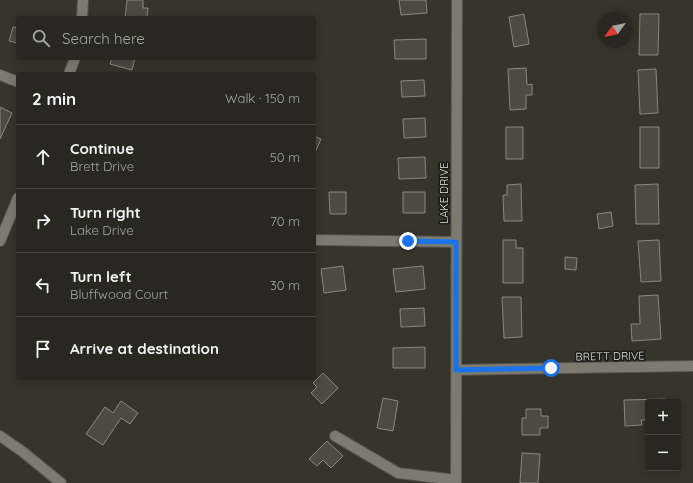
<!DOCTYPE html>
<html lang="en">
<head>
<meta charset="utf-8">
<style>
  body { margin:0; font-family:Quicksand,sans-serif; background:#34342e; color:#f1f3f6 }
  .controls { position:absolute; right:12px; bottom:12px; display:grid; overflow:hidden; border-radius:4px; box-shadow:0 2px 10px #0003 }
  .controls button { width:36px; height:36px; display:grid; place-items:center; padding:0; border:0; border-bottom:1px solid #44443f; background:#282821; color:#f1f3f6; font:20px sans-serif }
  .compass { position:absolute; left:597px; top:12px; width:36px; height:36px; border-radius:50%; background:#282821; box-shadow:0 2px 10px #0003; rotate:237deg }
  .stop { position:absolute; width:12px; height:12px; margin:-9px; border:3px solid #1a73e8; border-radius:50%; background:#fff }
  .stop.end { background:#1a73e8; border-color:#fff; box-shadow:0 1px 4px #0008 }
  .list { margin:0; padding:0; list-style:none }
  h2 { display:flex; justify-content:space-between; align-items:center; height:52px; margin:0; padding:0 16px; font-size:17px }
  h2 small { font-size:13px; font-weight:400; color:#a5a6a5 }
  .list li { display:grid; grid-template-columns:26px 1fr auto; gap:12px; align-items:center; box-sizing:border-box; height:64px; padding:0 16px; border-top:1px solid #44443f }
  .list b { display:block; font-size:15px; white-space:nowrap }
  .list p { margin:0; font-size:13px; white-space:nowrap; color:#a5a6a5 }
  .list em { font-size:13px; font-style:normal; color:#a5a6a5 }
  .icon { flex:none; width:22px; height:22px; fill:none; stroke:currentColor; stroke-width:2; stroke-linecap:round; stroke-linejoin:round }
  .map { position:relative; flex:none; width:693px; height:483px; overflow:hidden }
  .search { position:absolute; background:#282821; box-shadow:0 2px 10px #0003; left:16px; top:16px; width:300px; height:44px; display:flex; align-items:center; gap:10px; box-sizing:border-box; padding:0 14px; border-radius:4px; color:#a5a6a5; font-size:15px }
  .panel { position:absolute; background:#282821; box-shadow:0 2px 10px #0003; left:16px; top:72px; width:300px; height:308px; border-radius:4px }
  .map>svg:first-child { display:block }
  .building { fill:#4c4b42; stroke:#89887e }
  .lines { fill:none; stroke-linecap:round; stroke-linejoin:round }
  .minor-casing { stroke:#54534c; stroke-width:12 }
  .minor { stroke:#7d7b71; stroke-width:10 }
  .route { stroke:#1a73e8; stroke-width:5 }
  .labels { text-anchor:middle; stroke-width:3.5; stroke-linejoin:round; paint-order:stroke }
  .street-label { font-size:11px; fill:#e0dfda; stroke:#1d1d19 }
</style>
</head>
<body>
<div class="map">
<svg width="693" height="483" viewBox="0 0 693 483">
  <rect width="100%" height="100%" fill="#36352c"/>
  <!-- building -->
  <path class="building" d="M127,0H143V8H148L147,18H125Z
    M399,0H426L427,13L401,15Z
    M524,14L529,44L514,47L509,17Z
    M640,14H659L658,55H639Z
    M13,27L18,28V43L9,41Z
    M426,39V59H395L394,40Z
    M112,58H135L132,70L110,64Z
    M526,68L527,85L532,84V95H526V109L510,110L508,69Z
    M656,69L658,113L640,114L638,70Z
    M424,80L425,96L402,97L401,81Z
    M0,107L12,113L0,139Z
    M425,118L426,137L404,138L403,119Z
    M506,127H523V159H506Z
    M640,127H659V168H640Z
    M314,136L321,139L314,155Z
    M425,157L426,178L399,179L398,158Z
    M521,184L522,221H504L503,195H507V185Z
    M658,184L659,224H636L635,185Z
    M329,192H346V214H330Z
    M403,192H425V213H403Z
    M611,212L613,226L599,229L597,214Z
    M503,240H516V248H523V283H503Z
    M659,240L661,281L641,282L638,241Z
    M565,257L577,258L576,270L565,269Z
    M343,266L346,290L324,293L321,269Z
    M423,266L425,289L396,292L393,269Z
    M658,295L661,339L632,341L631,324H640L639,296Z
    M502,297H521L522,337L504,338Z
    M424,308L425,326L401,327L400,309Z
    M425,347V368H393V348Z
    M323,373L338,388L322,404L311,393L317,387L313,383Z
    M383,398L398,401L393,431L377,428Z
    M665,399V402H648V420H641L642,425L625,426L624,400Z
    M121,401L138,413L130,424L121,418L103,445L86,434L105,407L113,413Z
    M526,409H541V416H548V428H540V435H522V418H526Z
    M327,441L343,456L331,468L323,460L317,466L309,459Z
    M522,453L540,454L538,483H520Z"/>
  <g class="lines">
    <defs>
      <path id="minor" d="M82,18L83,0
        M69,74L75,58
        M0,75L18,82
        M314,240L456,242
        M0,241L18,198
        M456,370L693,366
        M0,436L23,452L61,483
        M335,436L398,473L456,480
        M456,483L457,0"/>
    </defs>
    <!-- minor casing -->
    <use href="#minor" class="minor-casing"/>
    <!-- minor -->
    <use href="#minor" class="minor"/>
  </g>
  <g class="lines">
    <!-- route -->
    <path class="route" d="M408,241L456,242V370L551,368"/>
  </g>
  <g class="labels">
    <!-- street labels -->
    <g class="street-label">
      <text transform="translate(444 193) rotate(-90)" y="4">LAKE DRIVE</text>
      <text transform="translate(610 356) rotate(-1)" y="4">BRETT DRIVE</text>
    </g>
  </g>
</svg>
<div class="controls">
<button>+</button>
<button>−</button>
</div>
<svg class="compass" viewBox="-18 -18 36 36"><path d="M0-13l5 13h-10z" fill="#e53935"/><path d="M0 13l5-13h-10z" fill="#a5a6a5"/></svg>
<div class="stop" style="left:551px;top:368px"></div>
<div class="stop end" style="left:408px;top:241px"></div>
<div class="search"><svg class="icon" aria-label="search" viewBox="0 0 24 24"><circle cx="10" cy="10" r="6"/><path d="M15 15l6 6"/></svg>Search here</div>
<section class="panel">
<h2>2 min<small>Walk · 150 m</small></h2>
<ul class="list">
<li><svg class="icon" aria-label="ahead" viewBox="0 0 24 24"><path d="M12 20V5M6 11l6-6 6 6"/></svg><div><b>Continue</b><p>Brett Drive</p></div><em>50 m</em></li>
<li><svg class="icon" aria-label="right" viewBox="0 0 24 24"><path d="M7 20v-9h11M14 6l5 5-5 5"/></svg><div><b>Turn right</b><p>Lake Drive</p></div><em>70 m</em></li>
<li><svg class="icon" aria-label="left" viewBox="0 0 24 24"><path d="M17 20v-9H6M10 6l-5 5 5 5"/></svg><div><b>Turn left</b><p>Bluffwood Court</p></div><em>30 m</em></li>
<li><svg class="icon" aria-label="arrive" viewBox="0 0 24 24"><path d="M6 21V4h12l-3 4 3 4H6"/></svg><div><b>Arrive at destination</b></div></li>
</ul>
</section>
</div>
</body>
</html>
